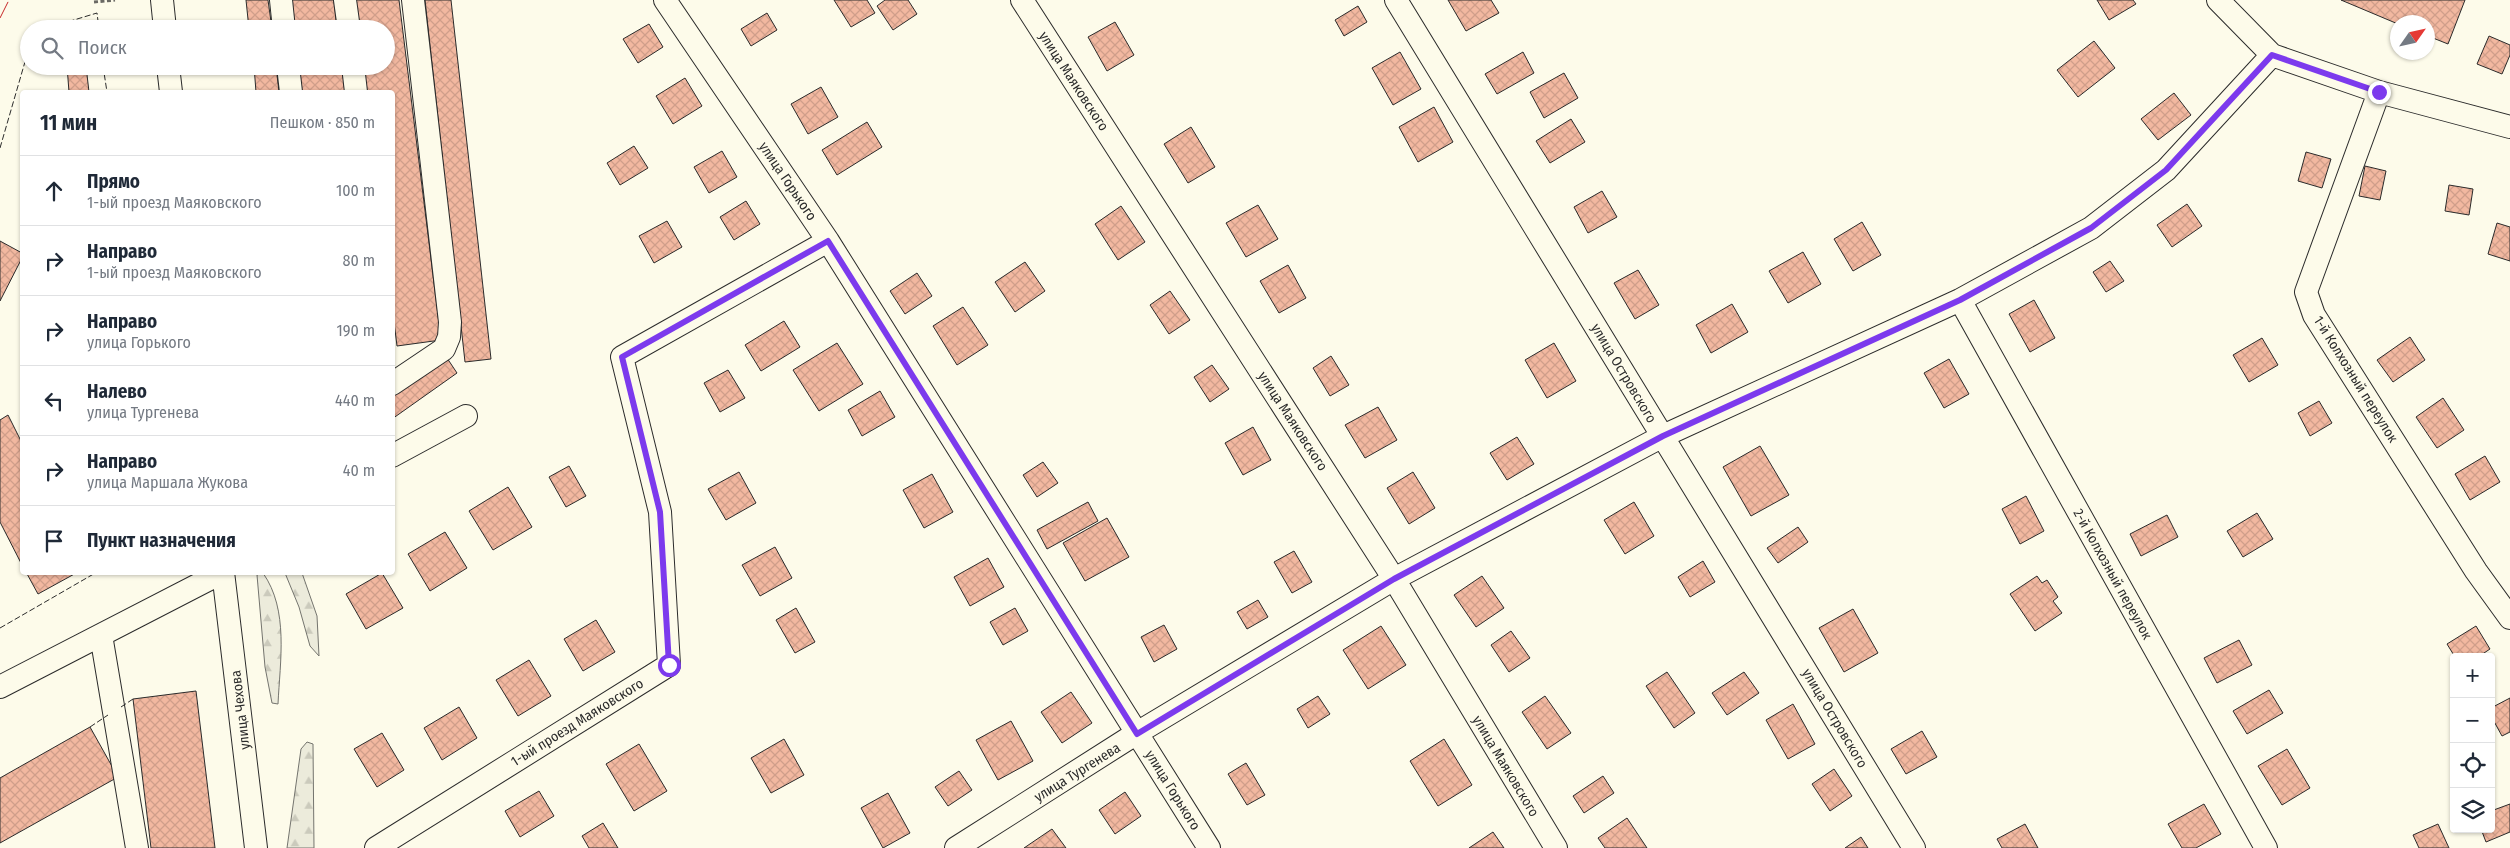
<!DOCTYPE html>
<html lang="ru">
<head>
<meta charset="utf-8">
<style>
  body { margin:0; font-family:"Fira Sans Condensed",sans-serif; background:#f6f6f7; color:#1f2937 }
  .controls { position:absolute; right:15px; bottom:15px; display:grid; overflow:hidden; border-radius:5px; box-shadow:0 1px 4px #0004 }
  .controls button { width:45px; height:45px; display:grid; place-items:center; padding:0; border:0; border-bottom:1px solid #e0e1e3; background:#fff; color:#1f2937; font:25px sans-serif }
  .compass { position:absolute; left:2390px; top:15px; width:45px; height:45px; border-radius:50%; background:#fff; box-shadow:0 1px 4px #0004; rotate:56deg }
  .stop { position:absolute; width:15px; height:15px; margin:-11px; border:4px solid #7c3aed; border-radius:50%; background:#fff }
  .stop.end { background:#7c3aed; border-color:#fff; box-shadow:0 1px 5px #0008 }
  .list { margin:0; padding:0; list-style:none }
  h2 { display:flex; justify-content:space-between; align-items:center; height:65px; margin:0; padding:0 20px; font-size:21px }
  h2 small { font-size:16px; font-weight:400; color:#747a83 }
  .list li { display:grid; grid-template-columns:32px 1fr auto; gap:15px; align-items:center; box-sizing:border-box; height:70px; padding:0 20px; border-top:1px solid #e0e1e3 }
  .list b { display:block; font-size:19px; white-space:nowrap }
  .list p { margin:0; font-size:16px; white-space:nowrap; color:#747a83 }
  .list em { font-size:16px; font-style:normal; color:#747a83 }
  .icon { flex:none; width:28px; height:28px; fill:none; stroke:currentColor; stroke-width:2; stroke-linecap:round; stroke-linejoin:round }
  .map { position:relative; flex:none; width:2510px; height:848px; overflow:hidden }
  .search { position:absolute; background:#fff; box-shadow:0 1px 4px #0004; left:20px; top:20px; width:375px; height:55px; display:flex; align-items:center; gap:12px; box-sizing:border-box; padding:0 18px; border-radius:28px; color:#747a83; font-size:19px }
  .panel { position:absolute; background:#fff; box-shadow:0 1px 4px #0004; left:20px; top:90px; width:375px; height:485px; border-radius:5px }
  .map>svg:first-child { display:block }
  .forest { fill:url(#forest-firs); stroke:#74746e }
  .building { fill:url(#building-cross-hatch); stroke:#2b2b2b }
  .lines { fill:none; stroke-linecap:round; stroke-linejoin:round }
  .minor-casing { stroke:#2b2b2b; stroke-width:24 }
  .path { stroke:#6a6964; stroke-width:3; stroke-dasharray:4 2.5; stroke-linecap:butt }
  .minor { stroke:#fdfbea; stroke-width:22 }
  .fence { stroke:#2b2b2b; stroke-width:1; stroke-dasharray:6 2.5; stroke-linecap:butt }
  .power { stroke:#c62828; stroke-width:1; stroke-dasharray:18 4 2.5 4; stroke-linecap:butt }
  .route { stroke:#7c3aed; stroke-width:6 }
  .labels { text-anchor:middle; stroke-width:4; stroke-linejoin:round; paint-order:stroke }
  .street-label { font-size:14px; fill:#2b2b2b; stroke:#fdfbea }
</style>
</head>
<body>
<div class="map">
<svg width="2510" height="848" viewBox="0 0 2510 848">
  <defs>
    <pattern id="forest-firs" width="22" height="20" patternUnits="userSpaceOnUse" patternTransform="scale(1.25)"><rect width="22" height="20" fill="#ecebdb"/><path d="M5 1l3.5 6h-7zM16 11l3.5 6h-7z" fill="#cbcabc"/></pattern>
    <pattern id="building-cross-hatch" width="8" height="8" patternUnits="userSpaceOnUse" patternTransform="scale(1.25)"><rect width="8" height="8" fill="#f2b8a0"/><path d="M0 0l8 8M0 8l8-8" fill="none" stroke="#d09e8a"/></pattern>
  </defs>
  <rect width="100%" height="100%" fill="#fdfbea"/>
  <!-- forest -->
  <path class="forest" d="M263,573C289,610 280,661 278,704L272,703L265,667L257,575Z
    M285,573H302L317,616L319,656L310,646L299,607Z
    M307,742L313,744L314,848H287L301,749Z"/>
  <!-- building -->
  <path class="building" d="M246,0H268L272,29H249Z
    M291,0H334L337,29H294Z
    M355,0H399L441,340L397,346L392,306V92H366L363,66H386V29H358Z
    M425,0H451L491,359L465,362Z
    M834,0H867L875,13L851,27Z
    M885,0H908L917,14L893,30L877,6Z
    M1448,0H1491L1499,13L1466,31Z
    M2097,0H2133L2136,4L2109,20Z
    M2341,0H2465L2448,44L2428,36V22L2398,24Z
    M1358,6L1367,22L1344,36L1335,20Z
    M767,13L777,30L751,46L741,29Z
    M1115,22L1134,55L1107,71L1088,37Z
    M649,24L663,47L638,63L623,39Z
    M2489,36L2510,45V55L2502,74L2477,64Z
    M2094,41L2115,68L2078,97L2057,70Z
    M1400,52L1421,89L1393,105L1372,68Z
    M1523,52L1534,73L1497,94L1485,74Z
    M67,66H86L89,92H69Z
    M254,66H276L279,92H256Z
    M298,66H342L345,92H301Z
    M1564,73L1578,98L1544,118L1530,92Z
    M685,78L702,106L673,124L656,96Z
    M821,87L838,117L808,134L791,104Z
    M2174,93L2191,115L2158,140L2141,119Z
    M1434,107L1453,142L1418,162L1399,127Z
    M1571,119L1585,142L1550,163L1536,141Z
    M867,122L882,147L837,175L822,150Z
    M1191,127L1215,167L1188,183L1164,144Z
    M634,146L648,168L620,185L607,163Z
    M722,151L737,177L709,193L694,167Z
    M2306,152L2331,159L2322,188L2298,181Z
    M2365,166L2386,171L2380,200L2359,196Z
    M2449,185L2473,189L2469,215L2445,211Z
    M1602,191L1617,217L1588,233L1574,207Z
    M746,201L760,224L734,240L720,217Z
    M2187,204L2202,226L2172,247L2157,225Z
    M1258,205L1278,239L1246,257L1226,223Z
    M1121,206L1145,242L1118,260L1095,224Z
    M667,221L682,247L654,263L639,236Z
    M1862,222L1881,255L1853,271L1834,239Z
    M2497,223L2510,227V261L2488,254Z
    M0,241L22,253V258L0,301Z
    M1803,252L1821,284L1788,303L1769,271Z
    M2110,261L2124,281L2106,292L2093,272Z
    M1025,262L1045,291L1015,312L995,282Z
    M1288,265L1306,298L1279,313L1260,281Z
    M1638,270L1659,305L1635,319L1614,283Z
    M917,273L932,296L905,314L890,291Z
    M1170,291L1190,320L1169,334L1150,305Z
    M2034,300L2055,338L2030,352L2009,314Z
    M1732,304L1748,332L1711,353L1696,325Z
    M963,307L988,345L957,365L933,326Z
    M784,321L800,347L761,371L745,345Z
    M2410,337L2425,360L2393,382L2377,360Z
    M2262,338L2278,365L2249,382L2233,355Z
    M837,343L863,384L819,411L793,370Z
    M1554,343L1576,381L1547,398L1525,360Z
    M445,355L457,373L392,419V392Z
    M1331,356L1349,385L1330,396L1313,368Z
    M1949,359L1969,394L1944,408L1924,373Z
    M1212,365L1229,389L1210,402L1194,377Z
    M728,370L745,398L720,412L704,383Z
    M880,391L895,417L862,436L848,410Z
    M2443,398L2464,430L2437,448L2416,417Z
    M2319,401L2332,423L2310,436L2298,413Z
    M1378,407L1397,440L1365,458L1345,425Z
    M8,415L22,443V565L0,522V420Z
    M1253,427L1271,460L1243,475L1225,443Z
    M1517,437L1534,464L1507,480L1490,453Z
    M1760,446L1789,495L1751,516L1723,467Z
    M2485,456L2500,482L2470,500L2455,474Z
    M1043,462L1058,483L1037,497L1023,475Z
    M569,466L586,496L566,507L549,477Z
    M739,472L756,503L726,520L708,489Z
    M1413,472L1435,508L1409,524L1387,488Z
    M932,474L953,512L924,528L903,490Z
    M508,487L532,527L493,550L469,511Z
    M2026,496L2044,531L2020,544L2002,509Z
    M1088,502L1098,521L1047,549L1037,530Z
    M1634,502L1654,536L1625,554L1604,520Z
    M2257,513L2273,539L2243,557L2227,531Z
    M2167,515L2178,537L2141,556L2130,534Z
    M1107,518L1129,557L1085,581L1063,543Z
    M1798,527L1808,542L1778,563L1767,548Z
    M445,532L467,568L430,591L408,554Z
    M775,547L792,578L760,596L742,565Z
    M1294,551L1312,582L1292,593L1274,562Z
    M988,558L1004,587L970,606L954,577Z
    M1703,561L1715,582L1690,597L1678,577Z
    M26,572H78L38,594Z
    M382,573L403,608L366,629L346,594Z
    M1482,576L1504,608L1476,627L1454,595Z
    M2037,576L2042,583L2047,580L2058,597L2053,601L2062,613L2035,631L2010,594Z
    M1258,600L1268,617L1247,629L1237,612Z
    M796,608L815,642L795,653L776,620Z
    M1015,608L1028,631L1003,645L990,622Z
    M1853,609L1878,653L1844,672L1819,628Z
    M596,620L615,652L583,671L564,639Z
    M1164,625L1177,649L1154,662L1141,637Z
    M1381,626L1406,665L1368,689L1343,650Z
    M2476,626L2490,649L2478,657H2455L2447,644Z
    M1511,631L1530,658L1509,672L1491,645Z
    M2239,640L2252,665L2217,683L2204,658Z
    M529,660L551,696L518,716L496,680Z
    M1667,672L1695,713L1674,728L1646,686Z
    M1744,672L1759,693L1727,715L1712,693Z
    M2269,690L2283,713L2247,734L2233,711Z
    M196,691L215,848H151L133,699Z
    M1071,692L1092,723L1062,743L1041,712Z
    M1318,696L1330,714L1308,728L1297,709Z
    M1545,696L1571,733L1547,749L1522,712Z
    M2510,698V732L2502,736L2491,716V708Z
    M1793,704L1815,744L1788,759L1766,720Z
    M459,707L477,738L442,760L424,728Z
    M1011,721L1033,761L998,780L976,740Z
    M90,727L118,777L0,843V778Z
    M1922,731L1937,757L1906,774L1891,749Z
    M382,733L404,770L377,787L354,749Z
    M784,739L804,775L771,793L751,758Z
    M1444,739L1472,785L1438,806L1410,761Z
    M639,744L667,791L634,811L606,764Z
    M2287,749L2310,788L2282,805L2258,766Z
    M1246,763L1265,795L1247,805L1228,774Z
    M1834,769L1852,796L1830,811L1812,784Z
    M959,771L972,790L948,806L935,787Z
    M1603,776L1614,793L1584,813L1573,796Z
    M539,791L554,816L520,837L505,811Z
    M1125,792L1141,816L1115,834L1099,810Z
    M888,793L910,833L883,848L861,808Z
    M2204,804L2221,834L2196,848H2182L2168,824Z
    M2510,804V832L2486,842L2481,829H2491V811Z
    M1627,818L1647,848H1605L1598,838Z
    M603,823L618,848H589L582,836Z
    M2025,824L2038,848H2002L1997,839Z
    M2438,824L2449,848H2419L2413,835Z
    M1052,829L1066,848H1024Z
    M1493,832L1504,848H1469Z
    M1861,837L1868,848H1845Z"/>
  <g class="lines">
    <defs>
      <path id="minor" d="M162,0L165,29
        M281,0L284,29
        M345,0L349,29
        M665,0L828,241L1209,848
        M1022,0L1394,579L1556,848
        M1396,0L1914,848
        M2218,0L2272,55L2379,92L2510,127
        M168,66L171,92
        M288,66L291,92
        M353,66L356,92
        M2379,92L2306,292L2314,315L2476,571L2510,618
        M1960,300L2266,848
        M392,384L444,349L449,337L450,322L413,0
        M392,456L466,416
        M223,572L256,848
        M101,635L137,848
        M0,687L223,572
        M376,848L669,665L660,512L622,357L828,241
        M956,848L1137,733L1394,579L1663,436L1960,300L2091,228L2166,170L2272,55"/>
    </defs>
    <!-- minor casing -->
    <use href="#minor" class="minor-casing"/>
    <!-- path -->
    <path class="path" d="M94,2L115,0"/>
    <!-- minor -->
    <use href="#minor" class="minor"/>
    <!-- fence -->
    <path class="fence" d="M44,29L97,13L99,29
      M103,66L107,92
      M0,148L29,48
      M0,628L97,572
      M121,707L133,699
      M90,727L108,715"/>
    <!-- power -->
    <path class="power" d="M0,18L9,0"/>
  </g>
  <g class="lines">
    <!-- route -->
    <path class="route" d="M669,665L660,512L622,357L828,241L1137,734L1394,579L1663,436L1960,300L2091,228L2166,170L2272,55L2379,92"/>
  </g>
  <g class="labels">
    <!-- street labels -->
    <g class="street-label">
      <text transform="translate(1074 81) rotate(57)" y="5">улица Маяковского</text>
      <text transform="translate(788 181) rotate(56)" y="5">улица Горького</text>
      <text transform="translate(1624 373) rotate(59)" y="5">улица Островского</text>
      <text transform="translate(2356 379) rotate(58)" y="5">1-й Колхозный переулок</text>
      <text transform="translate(1293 421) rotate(57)" y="5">улица Маяковского</text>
      <text transform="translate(2113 574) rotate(61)" y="5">2-й Колхозный переулок</text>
      <text transform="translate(240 710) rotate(-97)" y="5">улица Чехова</text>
      <text transform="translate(1835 718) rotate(59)" y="5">улица Островского</text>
      <text transform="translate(577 722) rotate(-32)" y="5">1-ый проезд Маяковского</text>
      <text transform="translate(1506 766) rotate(59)" y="5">улица Маяковского</text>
      <text transform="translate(1077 772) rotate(-32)" y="5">улица Тургенева</text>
      <text transform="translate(1173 790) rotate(58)" y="5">улица Горького</text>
    </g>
  </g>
</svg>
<div class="controls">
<button>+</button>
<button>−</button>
<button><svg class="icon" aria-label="locate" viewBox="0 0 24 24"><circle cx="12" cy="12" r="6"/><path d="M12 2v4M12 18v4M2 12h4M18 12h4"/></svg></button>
<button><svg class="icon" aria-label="layers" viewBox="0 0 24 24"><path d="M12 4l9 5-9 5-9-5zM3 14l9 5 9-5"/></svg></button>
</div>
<svg class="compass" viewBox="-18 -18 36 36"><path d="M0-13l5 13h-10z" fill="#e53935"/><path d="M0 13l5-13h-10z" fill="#747a83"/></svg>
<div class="stop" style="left:669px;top:665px"></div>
<div class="stop end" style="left:2379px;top:92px"></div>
<div class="search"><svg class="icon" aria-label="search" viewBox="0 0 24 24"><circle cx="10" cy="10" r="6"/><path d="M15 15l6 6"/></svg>Поиск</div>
<section class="panel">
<h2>11 мин<small>Пешком · 850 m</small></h2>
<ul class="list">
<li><svg class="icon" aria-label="ahead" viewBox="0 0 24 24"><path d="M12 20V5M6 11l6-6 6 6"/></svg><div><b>Прямо</b><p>1-ый проезд Маяковского</p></div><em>100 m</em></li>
<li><svg class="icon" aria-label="right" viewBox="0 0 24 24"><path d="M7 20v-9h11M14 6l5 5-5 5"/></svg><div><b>Направо</b><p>1-ый проезд Маяковского</p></div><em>80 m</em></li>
<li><svg class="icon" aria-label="right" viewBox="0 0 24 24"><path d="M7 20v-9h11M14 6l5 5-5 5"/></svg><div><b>Направо</b><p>улица Горького</p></div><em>190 m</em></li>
<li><svg class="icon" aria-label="left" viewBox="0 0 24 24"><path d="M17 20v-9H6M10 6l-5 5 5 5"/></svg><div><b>Налево</b><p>улица Тургенева</p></div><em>440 m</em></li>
<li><svg class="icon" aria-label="right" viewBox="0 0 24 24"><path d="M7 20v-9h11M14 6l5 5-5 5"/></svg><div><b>Направо</b><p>улица Маршала Жукова</p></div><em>40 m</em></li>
<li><svg class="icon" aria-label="arrive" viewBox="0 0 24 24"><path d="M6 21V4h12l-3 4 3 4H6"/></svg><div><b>Пункт назначения</b></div></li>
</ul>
</section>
</div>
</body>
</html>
